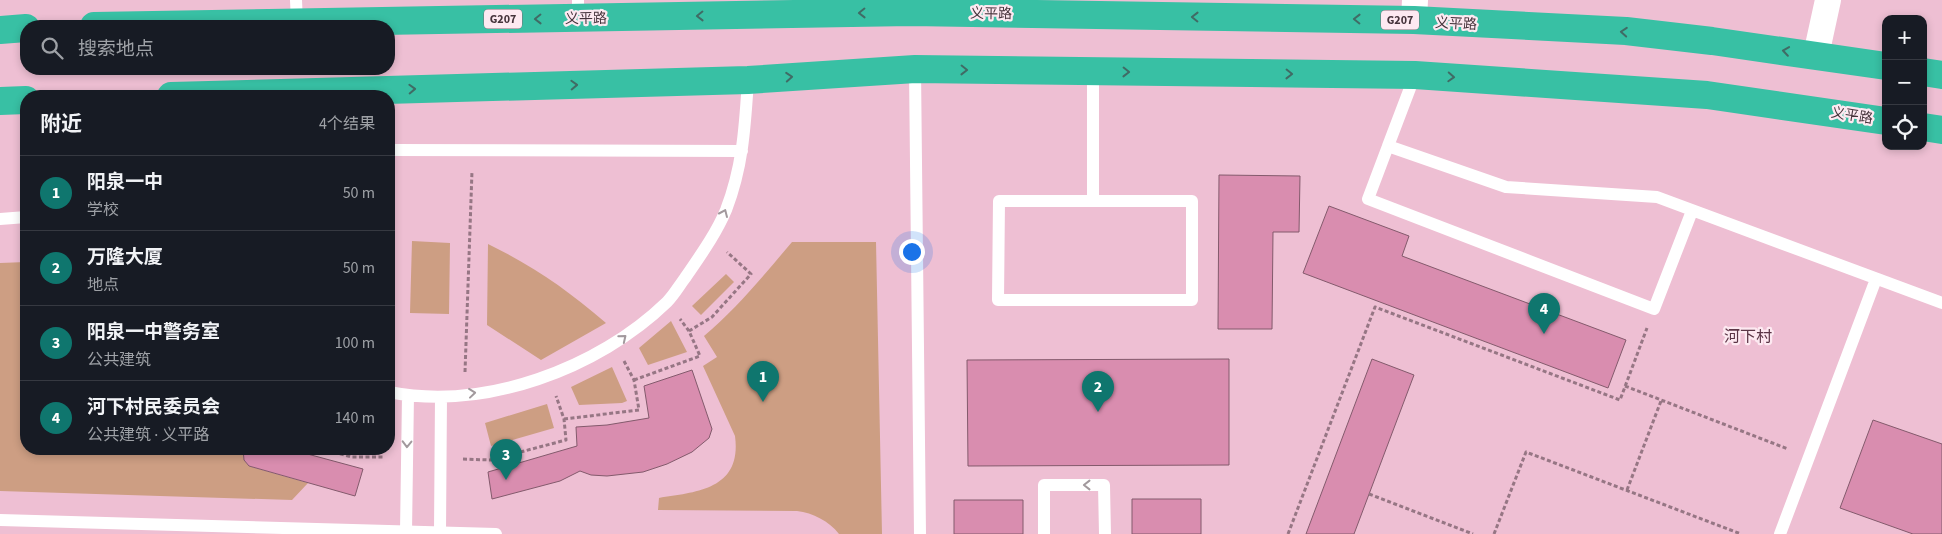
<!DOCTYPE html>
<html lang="zh">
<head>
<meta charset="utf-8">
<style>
  body { margin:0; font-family:"Source Sans 3","Noto Sans SC",sans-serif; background:#242831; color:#f1f3f6 }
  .controls { position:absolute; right:15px; top:15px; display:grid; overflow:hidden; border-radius:10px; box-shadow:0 2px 8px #0003 }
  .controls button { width:45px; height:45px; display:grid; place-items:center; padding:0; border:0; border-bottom:1px solid #363941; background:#171b24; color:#f1f3f6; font:25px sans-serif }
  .you { position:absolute; left:911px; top:251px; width:18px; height:18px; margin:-12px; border:4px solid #fff; border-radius:50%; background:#1a73e8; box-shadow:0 0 0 8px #1a73e833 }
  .badge { display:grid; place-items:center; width:32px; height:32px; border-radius:50%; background:#0f766e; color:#fff; font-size:16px; font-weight:700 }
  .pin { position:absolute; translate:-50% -41px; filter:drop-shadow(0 1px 2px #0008) }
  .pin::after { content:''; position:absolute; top:26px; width:18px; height:15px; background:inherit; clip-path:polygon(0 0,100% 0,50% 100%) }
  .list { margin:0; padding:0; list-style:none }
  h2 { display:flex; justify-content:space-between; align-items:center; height:65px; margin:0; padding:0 20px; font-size:21px }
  h2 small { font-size:16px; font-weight:400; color:#9ea1a6 }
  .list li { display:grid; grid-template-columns:32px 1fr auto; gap:15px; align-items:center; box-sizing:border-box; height:75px; padding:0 20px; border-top:1px solid #363941 }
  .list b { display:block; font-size:19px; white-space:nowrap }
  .list p { margin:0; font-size:16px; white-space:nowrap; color:#9ea1a6 }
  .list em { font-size:16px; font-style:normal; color:#9ea1a6 }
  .icon { flex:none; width:28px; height:28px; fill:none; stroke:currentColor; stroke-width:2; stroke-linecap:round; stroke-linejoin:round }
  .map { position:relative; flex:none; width:1942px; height:534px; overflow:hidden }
  .search { position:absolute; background:#171b24; box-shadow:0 2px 8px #0003; left:20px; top:20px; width:375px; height:55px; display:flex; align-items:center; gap:12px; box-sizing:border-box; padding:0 18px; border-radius:20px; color:#9ea1a6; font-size:19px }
  .panel { position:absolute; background:#171b24; box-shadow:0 2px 8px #0003; left:20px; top:90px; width:375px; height:365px; border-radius:20px }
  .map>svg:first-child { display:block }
  .green { fill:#cd9e83 }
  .building { fill:#d98daf; stroke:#835a6c }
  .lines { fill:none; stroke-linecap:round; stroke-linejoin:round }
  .path { stroke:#967684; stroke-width:3; stroke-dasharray:4 2.5; stroke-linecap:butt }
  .service { stroke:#fff; stroke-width:12 }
  .minor { stroke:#fff; stroke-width:26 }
  .trunk { stroke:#38c0a4; stroke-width:28 }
  .oneway { stroke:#406b65 }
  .oneway2 { stroke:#a2999d }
  .labels { text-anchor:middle; stroke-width:4.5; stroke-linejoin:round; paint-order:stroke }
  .shield { fill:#fde9f1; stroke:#7c6a72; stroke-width:1 }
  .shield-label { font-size:12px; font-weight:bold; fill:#45333b }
  .street-label { font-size:14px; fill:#45333b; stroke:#fde9f1 }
  .quarter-label { font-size:16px; fill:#5c3647; stroke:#fde9f1 }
</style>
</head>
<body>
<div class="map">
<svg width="1942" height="534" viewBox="0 0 1942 534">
  <rect width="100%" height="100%" fill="#eebfd3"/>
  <!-- green -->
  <path class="green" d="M412,241L450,243L449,314L410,313Z
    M792,242H876L882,534H839C829,521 813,513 797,511L658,510L659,498C698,492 742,489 735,436L703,366L717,357L704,336C737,308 764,275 792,242Z
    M488,244C535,267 566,289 606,323L541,360L487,325Z
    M26,262V449H243L244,460L249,466L308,483L292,500L0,491V263Z
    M726,274L734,282L701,315L692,306Z
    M671,321L687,352L648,365L639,348Z
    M612,367L627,401L622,403L579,405L571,387Z
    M547,404L554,428L491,446L485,423Z"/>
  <!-- building -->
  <path class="building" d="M1219,175L1300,176L1299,232H1273L1272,329H1218Z
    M1329,206L1409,236L1402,256L1626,340L1608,388L1303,273Z
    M1229,359V465L968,466L967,360Z
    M1372,359L1414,375L1354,534H1306Z
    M692,370L712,429L709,438L692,452L667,464L643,472L607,476L591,475L580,471L560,481L492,499L488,472L577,446L576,427L607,425L649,418L644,386Z
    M1873,420L1942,444V534H1913L1840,508Z
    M243,449H289L363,469L355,496L249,466L244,460Z
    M1132,499H1201V534H1132Z
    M954,500H1023V534H954Z"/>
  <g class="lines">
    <!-- path -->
    <path class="path" d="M389,277L393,171
      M689,331L712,317L751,274L727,252
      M465,372L472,171
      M634,380L700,356L689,331L680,319
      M1625,386L1788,449
      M564,419L639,410L634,380L624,361
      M321,449L352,457H384
      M463,459L490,460L566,440L564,419L556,396
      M1627,490L1661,401
      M1369,494L1473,534
      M1288,534L1375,307L1620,400L1647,328
      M1494,534L1526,452L1741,534"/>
    <!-- service -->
    <path class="service" d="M296,0L297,23
      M578,0V18
      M915,69L920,534
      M1415,75L1388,146L1506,187L1657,197L1942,303
      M1388,146L1368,199L1654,309L1692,211
      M389,150L742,151
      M999,201H1192V300H998Z
      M1093,201V71
      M0,219L26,217
      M389,392C484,411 598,369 667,302C674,295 679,286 685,278C700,256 716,234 726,210C743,166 745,126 748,80
      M0,520L496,534
      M406,532L408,395
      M440,532L441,397
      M1044,534V485H1104L1105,534
      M1780,534L1876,279"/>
    <!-- minor -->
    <path class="minor" d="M1414,20L1415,0
      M1816,55L1828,0"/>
    <!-- trunk -->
    <path class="trunk" d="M94,26L911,12L1414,20L1626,31L1712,41L1886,66
      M0,30L26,28
      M1923,72L1942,75
      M171,96L748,80L915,69L1415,75L1707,95L1886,121
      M0,101L26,100
      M1923,127L1942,130"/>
  </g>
  <!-- one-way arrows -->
  <defs><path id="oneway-chevron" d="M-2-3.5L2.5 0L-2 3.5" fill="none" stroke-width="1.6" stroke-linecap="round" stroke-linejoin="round" transform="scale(1.25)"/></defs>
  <g class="oneway">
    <use href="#oneway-chevron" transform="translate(862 13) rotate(179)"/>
    <use href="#oneway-chevron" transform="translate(700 16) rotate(179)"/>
    <use href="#oneway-chevron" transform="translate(1195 17) rotate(-179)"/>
    <use href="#oneway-chevron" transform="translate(538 19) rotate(179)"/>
    <use href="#oneway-chevron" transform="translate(1357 19) rotate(-179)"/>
    <use href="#oneway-chevron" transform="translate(1624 32) rotate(-176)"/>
    <use href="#oneway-chevron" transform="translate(1786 51) rotate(-172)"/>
    <use href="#oneway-chevron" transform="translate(964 70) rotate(1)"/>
    <use href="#oneway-chevron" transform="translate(1126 72) rotate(1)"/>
    <use href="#oneway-chevron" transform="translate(1289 74) rotate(1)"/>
    <use href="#oneway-chevron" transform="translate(789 77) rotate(-4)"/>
    <use href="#oneway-chevron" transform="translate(1451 77) rotate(3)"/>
    <use href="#oneway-chevron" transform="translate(574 85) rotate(-2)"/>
    <use href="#oneway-chevron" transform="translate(412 89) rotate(-2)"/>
  </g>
  <g class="oneway2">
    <use href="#oneway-chevron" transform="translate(724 213) rotate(-66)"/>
    <use href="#oneway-chevron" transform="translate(623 338) rotate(-39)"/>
    <use href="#oneway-chevron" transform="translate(472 393) rotate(-6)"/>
    <use href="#oneway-chevron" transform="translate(407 444) rotate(91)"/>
    <use href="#oneway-chevron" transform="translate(1087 485) rotate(180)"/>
  </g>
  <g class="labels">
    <!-- shield labels -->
    <g class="shield">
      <rect x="484" y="9.5" width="38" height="19" rx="4"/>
      <rect x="1381" y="10.5" width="38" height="19" rx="4"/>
    </g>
    <g class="shield-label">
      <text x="503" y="23">G207</text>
      <text x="1400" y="24">G207</text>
    </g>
    <!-- street labels -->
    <g class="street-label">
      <text transform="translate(991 13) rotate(1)" y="5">义平路</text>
      <text transform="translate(586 18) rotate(-1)" y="5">义平路</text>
      <text transform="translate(1456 23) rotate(3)" y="5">义平路</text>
      <text transform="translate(1852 115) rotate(9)" y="5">义平路</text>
    </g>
    <!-- quarter labels -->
    <g class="quarter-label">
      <text x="1748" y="342">河下村</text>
    </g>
  </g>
</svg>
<div class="controls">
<button>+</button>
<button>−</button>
<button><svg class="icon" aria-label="locate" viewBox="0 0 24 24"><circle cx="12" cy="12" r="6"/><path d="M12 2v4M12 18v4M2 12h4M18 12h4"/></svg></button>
</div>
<div class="you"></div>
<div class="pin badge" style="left:763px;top:402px">1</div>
<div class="pin badge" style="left:1098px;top:412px">2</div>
<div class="pin badge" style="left:506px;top:480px">3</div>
<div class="pin badge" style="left:1544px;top:334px">4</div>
<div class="search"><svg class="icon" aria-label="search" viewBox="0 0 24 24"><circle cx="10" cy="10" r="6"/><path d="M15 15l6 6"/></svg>搜索地点</div>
<section class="panel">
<h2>附近<small>4个结果</small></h2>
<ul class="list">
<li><span class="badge">1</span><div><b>阳泉一中</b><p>学校</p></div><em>50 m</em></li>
<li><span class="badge">2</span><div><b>万隆大厦</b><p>地点</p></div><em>50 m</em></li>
<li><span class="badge">3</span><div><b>阳泉一中警务室</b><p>公共建筑</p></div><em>100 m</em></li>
<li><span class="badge">4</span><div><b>河下村民委员会</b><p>公共建筑 · 义平路</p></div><em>140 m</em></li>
</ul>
</section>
</div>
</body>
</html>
